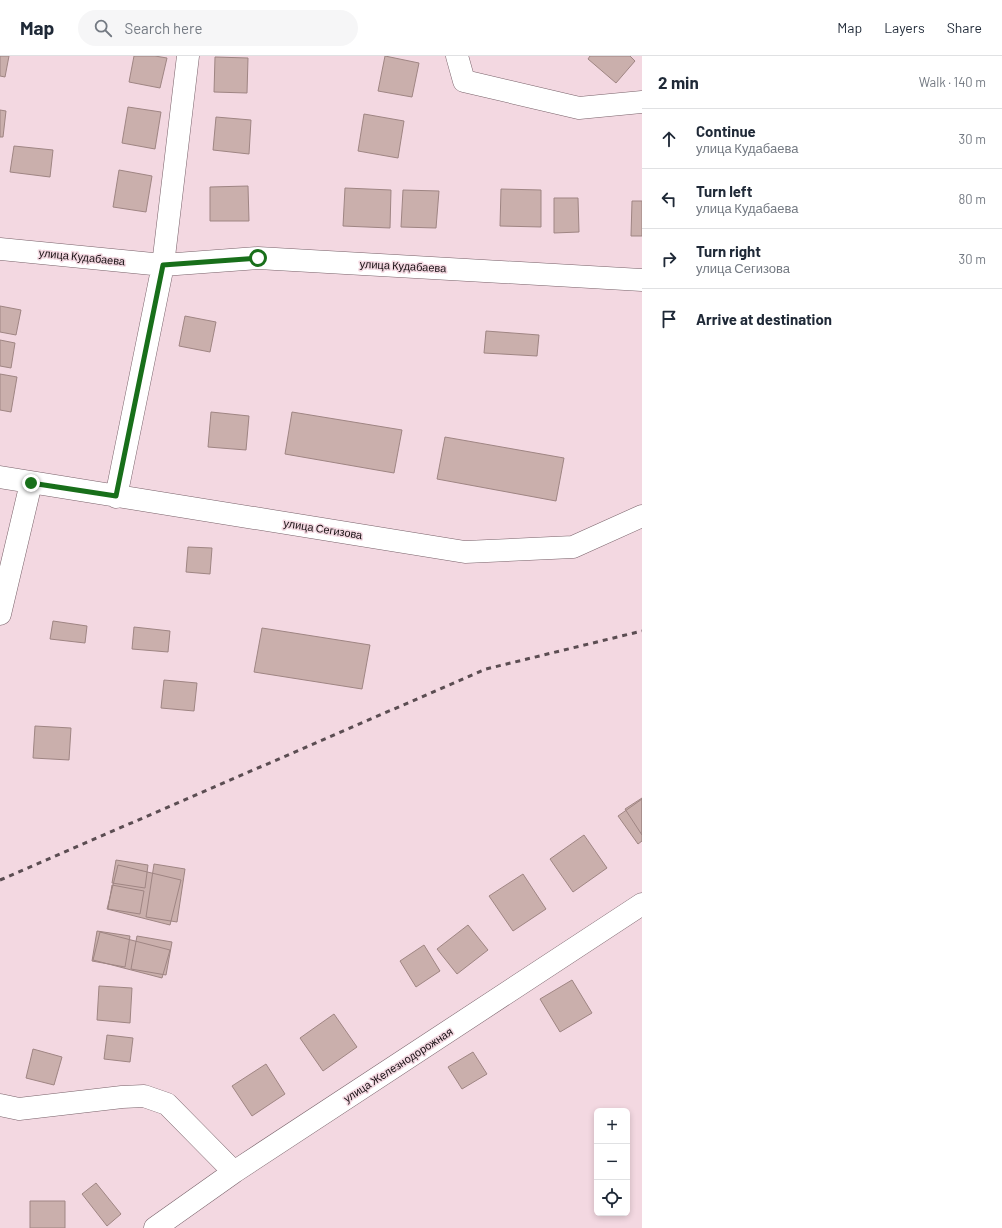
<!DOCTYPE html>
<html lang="en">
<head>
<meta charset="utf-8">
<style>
  body { margin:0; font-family:Barlow,sans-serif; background:#f6f6f7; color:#1f2937 }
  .controls { position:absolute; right:12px; bottom:12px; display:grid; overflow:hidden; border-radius:6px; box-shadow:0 2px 6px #0003 }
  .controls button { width:36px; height:36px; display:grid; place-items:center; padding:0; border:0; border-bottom:1px solid #e0e1e3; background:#fff; color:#1f2937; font:20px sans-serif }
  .stop { position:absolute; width:12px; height:12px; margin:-9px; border:3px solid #186f1a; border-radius:50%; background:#fff }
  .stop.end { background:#186f1a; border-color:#fff; box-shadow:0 1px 4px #0008 }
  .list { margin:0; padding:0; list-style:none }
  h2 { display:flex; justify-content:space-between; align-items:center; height:52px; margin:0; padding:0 16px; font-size:17px }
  h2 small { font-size:13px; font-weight:400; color:#747a83 }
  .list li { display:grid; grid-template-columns:26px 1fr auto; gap:12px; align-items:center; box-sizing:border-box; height:60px; padding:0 16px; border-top:1px solid #e0e1e3 }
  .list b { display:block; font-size:15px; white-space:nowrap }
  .list p { margin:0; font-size:13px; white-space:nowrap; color:#747a83 }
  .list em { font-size:13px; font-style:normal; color:#747a83 }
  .icon { flex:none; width:22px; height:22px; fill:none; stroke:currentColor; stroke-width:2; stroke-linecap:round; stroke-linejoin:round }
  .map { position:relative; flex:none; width:642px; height:1172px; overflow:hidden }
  header { display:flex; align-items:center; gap:24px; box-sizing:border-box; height:56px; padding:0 20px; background:#fff; border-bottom:1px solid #e0e1e3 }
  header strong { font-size:19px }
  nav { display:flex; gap:22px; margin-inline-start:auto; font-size:14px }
  .search { width:280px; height:36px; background:#f6f6f7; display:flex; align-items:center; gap:10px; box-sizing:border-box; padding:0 14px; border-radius:22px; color:#747a83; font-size:15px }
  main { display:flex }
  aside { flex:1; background:#fff }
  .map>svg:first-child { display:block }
  .building { fill:#caafac; stroke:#9f8583 }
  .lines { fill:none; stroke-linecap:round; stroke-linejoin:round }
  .minor-casing { stroke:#786169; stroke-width:23 }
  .minor { stroke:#fff; stroke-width:22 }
  .rail { stroke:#5b4d52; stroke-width:3; stroke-dasharray:5 5; stroke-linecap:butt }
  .route { stroke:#186f1a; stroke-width:5 }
  .labels { text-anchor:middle; stroke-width:3; stroke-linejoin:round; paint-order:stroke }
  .street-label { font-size:11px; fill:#170f12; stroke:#f3d8e1 }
</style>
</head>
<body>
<header>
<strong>Map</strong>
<div class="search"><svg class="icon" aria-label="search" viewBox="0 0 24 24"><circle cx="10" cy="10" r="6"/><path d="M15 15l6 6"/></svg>Search here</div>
<nav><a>Map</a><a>Layers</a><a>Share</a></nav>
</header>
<main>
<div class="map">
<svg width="642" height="1172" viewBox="0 0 642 1172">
  <rect width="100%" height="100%" fill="#f3d8e1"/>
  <!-- building -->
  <path class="building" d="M0,0H9L5,21L0,20Z
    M134,0H155L167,2L160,32L129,26Z
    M385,0L419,7L412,41L378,35Z
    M590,0H630L635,5L616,27L588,3Z
    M215,1L248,2L247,37L214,36Z
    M128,51L161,56L155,93L122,87Z
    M0,54L6,55L3,81H0Z
    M364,58L404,65L398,102L358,95Z
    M216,61L251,64L249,98L213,94Z
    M14,90L53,94L50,121L10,116Z
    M119,114L152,120L146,156L113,151Z
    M248,130L249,165H210V131Z
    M345,132L391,134L390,172L343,170Z
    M501,133L541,134V171L500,170Z
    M403,134L439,135L436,172L401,171Z
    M554,142H578L579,176L554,177Z
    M632,145H642V180H631Z
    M0,250L21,254L16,279L0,276Z
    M185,260L216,266L210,296L179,290Z
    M486,275L539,279L537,300L484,297Z
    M0,284L15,287L11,312L0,310Z
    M0,318L17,321L11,356L0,354Z
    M211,356L249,360L246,394L208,391Z
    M292,356L402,374L394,417L285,398Z
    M445,381L564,402L556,445L437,423Z
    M188,491L212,492L210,518L186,516Z
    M53,565L87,570L85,587L50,583Z
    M134,571L170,575L168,596L132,593Z
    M262,572L370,589L362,633L254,616Z
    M164,624L197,627L194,655L161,652Z
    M35,670L71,672L69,704L33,702Z
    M642,742V779L625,753Z
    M642,743V785L638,788L618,760Z
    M584,779L607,812L573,836L550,803Z
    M116,804L148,809L145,832L112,827Z
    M154,808L185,813L177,866L146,861Z
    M118,809L181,824L170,869L107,853Z
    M523,818L546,853L513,875L489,840Z
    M112,829L144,835L140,858L108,853Z
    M468,869L488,894L457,918L437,893Z
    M97,875L130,880L125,911L92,905Z
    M100,876L170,894L162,922L93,904Z
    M137,880L172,886L166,919L131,913Z
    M424,889L440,915L416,931L400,905Z
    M572,924L592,957L560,976L540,943Z
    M99,930L132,932L130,967L97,964Z
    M334,958L357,991L323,1015L300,982Z
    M107,979L133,982L130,1006L104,1003Z
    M33,993L62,1001L54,1029L26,1022Z
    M473,996L487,1018L462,1033L448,1011Z
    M266,1008L285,1038L252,1060L232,1030Z
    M96,1127L121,1158L107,1170L82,1138Z
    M30,1145H65V1172H30Z"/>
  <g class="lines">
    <defs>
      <path id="minor" d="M457,0L464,25L579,52L642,46
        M0,193L163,209L258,202L642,224
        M0,421L465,496L573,491L642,460
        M116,441L163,209L188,0
        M0,558L31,427
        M0,1049L19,1053L122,1041L144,1040L167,1048L234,1116
        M155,1172L234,1116L642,848"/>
    </defs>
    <!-- minor casing -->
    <use href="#minor" class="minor-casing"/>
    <!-- minor -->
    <use href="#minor" class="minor"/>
    <!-- rail -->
    <path class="rail" d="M0,824L486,613L642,575"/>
  </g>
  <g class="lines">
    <!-- route -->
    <path class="route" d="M31,427L116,440L163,209L258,202"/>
  </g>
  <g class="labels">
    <!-- street labels -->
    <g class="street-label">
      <text transform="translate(82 201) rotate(6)" y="4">улица Кудабаева</text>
      <text transform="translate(403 210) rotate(3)" y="4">улица Кудабаева</text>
      <text transform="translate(323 473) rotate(9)" y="4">улица Сегизова</text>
      <text transform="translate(398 1009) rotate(-33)" y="4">улица Железнодорожная</text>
    </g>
  </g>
</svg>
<div class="controls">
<button>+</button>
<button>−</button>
<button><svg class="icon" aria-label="locate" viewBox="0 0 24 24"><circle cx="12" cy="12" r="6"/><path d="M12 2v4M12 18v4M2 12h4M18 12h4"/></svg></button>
</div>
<div class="stop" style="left:258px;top:202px"></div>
<div class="stop end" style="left:31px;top:427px"></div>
</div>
<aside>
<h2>2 min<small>Walk · 140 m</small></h2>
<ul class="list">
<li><svg class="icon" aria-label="ahead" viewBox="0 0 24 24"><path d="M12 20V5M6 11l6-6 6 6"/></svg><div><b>Continue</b><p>улица Кудабаева</p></div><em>30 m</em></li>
<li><svg class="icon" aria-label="left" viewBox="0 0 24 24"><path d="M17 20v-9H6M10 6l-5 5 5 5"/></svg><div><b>Turn left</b><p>улица Кудабаева</p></div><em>80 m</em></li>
<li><svg class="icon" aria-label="right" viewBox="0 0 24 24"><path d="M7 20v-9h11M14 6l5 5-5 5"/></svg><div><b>Turn right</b><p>улица Сегизова</p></div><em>30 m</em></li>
<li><svg class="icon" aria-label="arrive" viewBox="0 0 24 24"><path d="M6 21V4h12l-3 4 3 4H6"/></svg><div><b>Arrive at destination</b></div></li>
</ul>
</aside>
</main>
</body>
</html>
